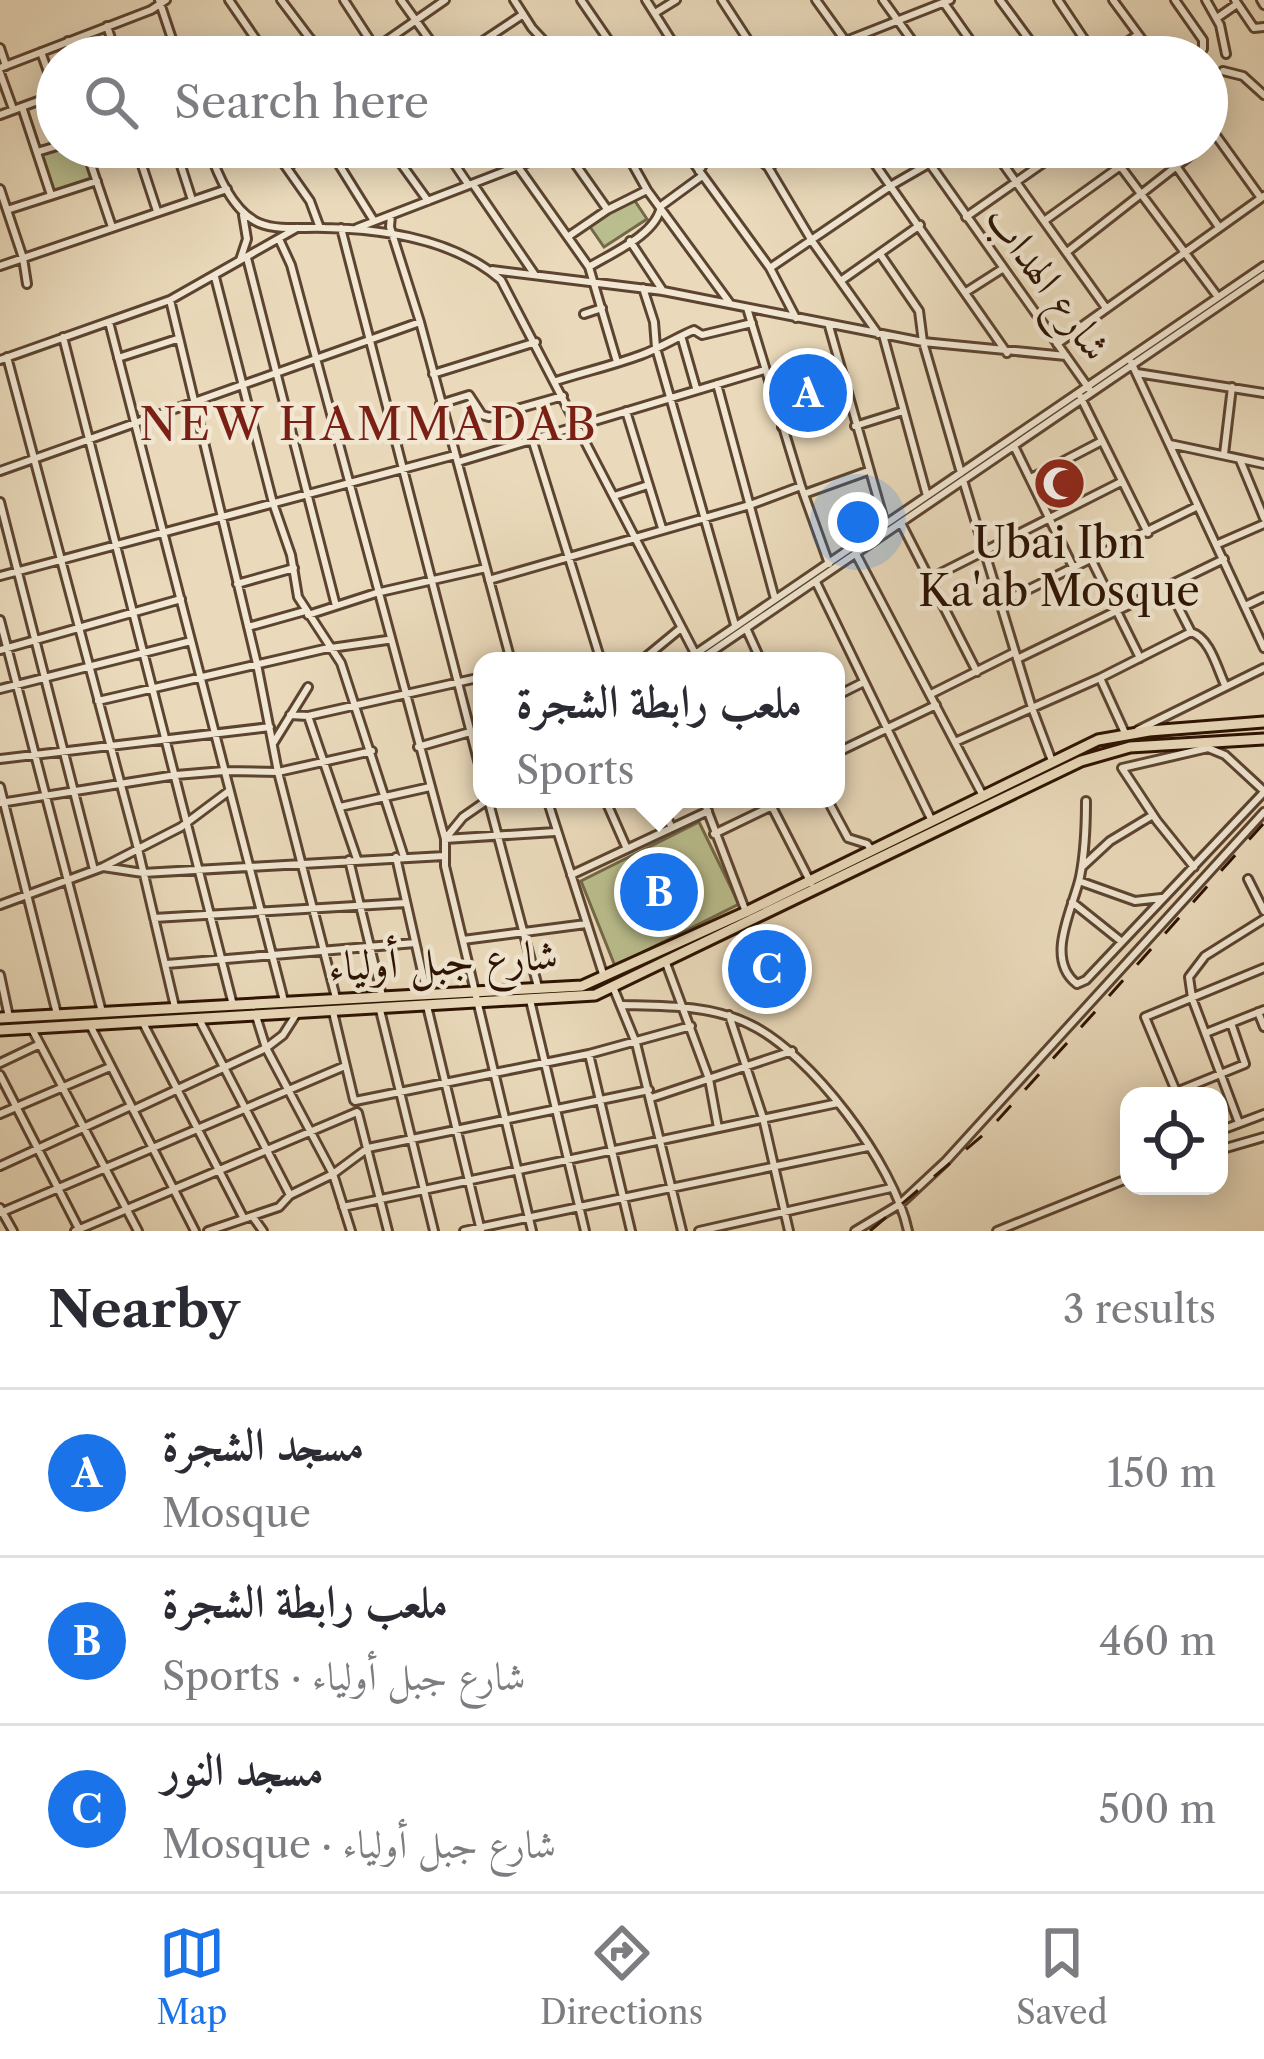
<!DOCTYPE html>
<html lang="en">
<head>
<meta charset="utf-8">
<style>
  body { margin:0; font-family:"Libre Caslon Text",Amiri,serif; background:#f2f2f3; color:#2b2b33 }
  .controls { position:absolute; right:36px; bottom:36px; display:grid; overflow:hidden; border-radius:24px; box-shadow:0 6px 30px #0003 }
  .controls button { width:108px; height:108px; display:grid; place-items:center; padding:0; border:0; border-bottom:3px solid #e1e1e2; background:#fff; color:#2b2b33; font:60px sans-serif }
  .you { position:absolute; left:858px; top:522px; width:42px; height:42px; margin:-30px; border:9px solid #fff; border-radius:50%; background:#1a73e8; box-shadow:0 0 0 18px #1a73e833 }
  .badge { display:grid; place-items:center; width:78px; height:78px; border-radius:50%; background:#1a73e8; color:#fff; font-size:39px; font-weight:700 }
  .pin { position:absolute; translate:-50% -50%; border:6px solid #fff; box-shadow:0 3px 12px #0006 }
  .popup { position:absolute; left:473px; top:652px; width:372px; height:156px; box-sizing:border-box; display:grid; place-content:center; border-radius:24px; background:#fff; filter:drop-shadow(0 3px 9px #0005); font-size:39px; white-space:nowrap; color:#7c7c81 }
  .popup b { font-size:45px; color:#2b2b33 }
  .popup::after { content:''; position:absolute; left:50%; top:100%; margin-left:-24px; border:24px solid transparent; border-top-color:#fff }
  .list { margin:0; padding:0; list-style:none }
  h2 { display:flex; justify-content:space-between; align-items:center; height:156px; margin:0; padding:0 48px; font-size:51px }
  h2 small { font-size:39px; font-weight:400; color:#7c7c81 }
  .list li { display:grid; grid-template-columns:78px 1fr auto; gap:36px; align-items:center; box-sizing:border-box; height:168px; padding:0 48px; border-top:3px solid #e1e1e2 }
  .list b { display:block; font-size:45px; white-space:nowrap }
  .list p { margin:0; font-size:39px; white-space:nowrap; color:#7c7c81 }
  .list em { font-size:39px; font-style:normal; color:#7c7c81 }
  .icon { flex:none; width:66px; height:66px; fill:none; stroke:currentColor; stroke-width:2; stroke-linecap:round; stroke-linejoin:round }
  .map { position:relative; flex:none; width:1264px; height:1231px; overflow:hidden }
  .search { position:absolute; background:#fff; box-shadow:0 6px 30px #0003; left:36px; right:36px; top:36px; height:132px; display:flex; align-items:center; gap:30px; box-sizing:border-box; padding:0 42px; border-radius:66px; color:#7c7c81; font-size:45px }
  .sheet { height:660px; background:#fff }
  nav { display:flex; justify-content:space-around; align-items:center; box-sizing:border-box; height:168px; border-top:3px solid #e1e1e2; background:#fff; font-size:33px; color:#7c7c81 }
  nav a { display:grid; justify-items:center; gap:6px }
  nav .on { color:#1a73e8 }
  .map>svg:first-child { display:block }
  .green { fill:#babe8e; stroke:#736848; stroke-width:3 }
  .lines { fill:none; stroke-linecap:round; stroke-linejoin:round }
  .minor-casing { stroke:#5c4430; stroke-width:12 }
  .major-casing { stroke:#2c1201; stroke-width:15 }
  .minor { stroke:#f1e7d3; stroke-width:6 }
  .major { stroke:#eadabb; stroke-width:9 }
  .rail { stroke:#2c1201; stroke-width:3; stroke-dasharray:21 21; stroke-linecap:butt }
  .labels { text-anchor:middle; stroke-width:9; stroke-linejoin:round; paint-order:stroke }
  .street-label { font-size:42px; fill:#2c1201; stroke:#f1e7d3 }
  .poi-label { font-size:42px; fill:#2c1201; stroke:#f1e7d3 }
  .neighbourhood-label { font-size:45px; letter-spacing:3px; fill:#7a1f14; stroke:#f1e7d3 }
</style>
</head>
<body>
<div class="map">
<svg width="1264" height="1231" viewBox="0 0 1264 1231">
  <rect width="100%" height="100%" fill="#eadabb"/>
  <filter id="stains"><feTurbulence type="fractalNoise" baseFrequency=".00167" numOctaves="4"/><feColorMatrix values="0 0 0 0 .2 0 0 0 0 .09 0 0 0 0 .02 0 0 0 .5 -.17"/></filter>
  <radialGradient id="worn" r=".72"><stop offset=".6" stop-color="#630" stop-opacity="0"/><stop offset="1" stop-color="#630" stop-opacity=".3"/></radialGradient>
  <!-- green -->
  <path class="green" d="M63,147H81L92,178L54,191L41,154Z
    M631,195L647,219L604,247L588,224Z
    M699,822L739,904L615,966L581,881Z"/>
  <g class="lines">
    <defs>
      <path id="minor" d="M159,0L178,57
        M229,0L268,57
        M281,0L324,57
        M344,0L381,57
        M401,0L442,57
        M514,0L532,28L559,57
        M581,0L620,57
        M646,0L682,57
        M722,0L759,57
        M816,0L857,57
        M883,0L924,57
        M1000,0L1042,57
        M1058,0L1096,57
        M1113,0L1155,57
        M1175,0L1203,40V49L1195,57
        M1206,0L1220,25L1226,54
        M1235,0L1254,28L1264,27
        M1261,0L1264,5
        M944,3L982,57
        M655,13L676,0
        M1217,18L1237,4
        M107,26L117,57
        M68,41L73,57
        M0,48L6,66
        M41,52L56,94
        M281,57L310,38
        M363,57L445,0
        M459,57L522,15
        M805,57L950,0
        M1105,57L1136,36
        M0,68L151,10L166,0
        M1223,71L1243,76L1264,95
        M0,73L13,109
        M22,107L51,195
        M0,115L57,94
        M1207,123L1261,198
        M85,147L112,227
        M136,147L157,211
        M175,147L192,200
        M208,147C217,173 232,211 259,223C278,231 304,227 325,228C385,229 454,239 501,280L699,661
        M272,147L310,201L320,228
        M328,147L374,221
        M389,147L428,201
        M443,147L468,184
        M504,147L589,267L617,362
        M623,147L647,190L729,302
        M682,147L770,268L796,318
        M746,147L768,167L812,241L878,334
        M863,147L1007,353
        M918,147L1090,390
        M991,147L1106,308
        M1106,147L1218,297
        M564,148L607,209
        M37,152L57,146
        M212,160L233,147
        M1176,166L1219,227
        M287,167L316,147
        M768,167L799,147
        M699,171L715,147
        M473,184L535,275
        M0,189L23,258L27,284
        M7,210L97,181
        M391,215L390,227L420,322L511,661
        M966,217L1066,147
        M1044,221L1119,167
        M341,228L482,776
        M357,228L568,147
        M569,236L607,210L647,190
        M279,239L291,265L445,839V866L532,1231
        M630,241L663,291
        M1067,252L1201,147
        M880,254L919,311L923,342L961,473
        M247,258L336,606
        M240,260L247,239L243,215
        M0,266L227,189
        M589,267C612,253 657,234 661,206L702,176
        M770,268L892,185L958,147
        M492,270L663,291L923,342L1066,356
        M215,277L273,503L291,555L298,597L341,663L404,857
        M842,280L920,225
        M643,288L654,322L656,348L735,625
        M966,292L1002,269
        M170,300L257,664L278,772L336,998
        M747,308L801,486L829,564
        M584,314L602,308
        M109,322L284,1001
        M829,326L885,524
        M883,335L927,496
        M63,337L233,1005
        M682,339L696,388
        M1057,344L1264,196
        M7,357L138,849L175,1007
        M118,358L177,339
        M0,360L170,300L297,228
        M1131,362L1264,648
        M1137,373L1264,393
        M433,374L536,342
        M556,381C584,372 614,365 641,355C660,348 677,337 694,330L702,335L752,323
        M717,384L775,599
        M1080,396L1148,533
        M440,404L469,395L482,415L489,417L563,396
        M626,411L662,528
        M855,426L903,411
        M782,427L848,407
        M533,442L601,661
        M1170,444L1264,464
        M1014,446L1074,569
        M1224,454L1232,387
        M1240,460L1264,518
        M458,462L764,370
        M0,471L420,322
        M1031,478L1102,441
        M963,480L1032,708L1052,761
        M804,494L868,471
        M614,496L648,485
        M0,502L94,870
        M901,523L977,672
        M1218,544L1264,524
        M856,554L982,794
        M1092,561L1140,658
        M0,576L455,455
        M929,579L1121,482
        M489,580L750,505L801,486
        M816,582L931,819
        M237,584L294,568
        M1168,587L1191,632C1210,638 1217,668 1225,685
        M1001,603L1196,507
        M1245,606L1264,597
        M308,615L376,593L486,568
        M0,620L102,1012
        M248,627L305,611
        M746,628L761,661
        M0,650L181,599
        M1017,659L1224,559
        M641,661L681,628
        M685,661L1264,266
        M698,661L1264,275
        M1100,678L1125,733
        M0,689L191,641
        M931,694L1013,653
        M836,696L864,682
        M98,701L324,649L387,640
        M290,715L308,716L482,677
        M308,716L357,859
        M1138,730L1264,668
        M274,742L308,687
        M955,742L1100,678L1191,632
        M418,747L470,732
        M836,753L936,705
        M0,759L270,727
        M0,787L57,1014
        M488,799L538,987
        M547,799L604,977
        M605,799L627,849
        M658,799L672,828
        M703,799L746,912
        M768,799L811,883
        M827,799L848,838L867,844L871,849
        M1086,801C1086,827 1085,852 1080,877C1073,909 1044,959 1077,984L1086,980L1264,792
        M0,803L176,775L224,771L278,772L372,751
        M340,807L430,787
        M714,834L770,807
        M445,839L555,832
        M445,839L463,817L489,799
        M396,857L427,994
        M349,860L382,996
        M1083,866L1110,841L1153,815
        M103,867L143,873L444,856
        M1194,867L1157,821L1122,768L1208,748L1225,755L1264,791
        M571,875L708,811
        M1248,879L1264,911
        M1079,881L1135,901L1161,898
        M1072,902L1122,942
        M0,905L103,867L181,827L229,791
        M154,918L406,903
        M463,940L586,924
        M666,963L709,1079L718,1128
        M167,964L415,943
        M0,975L9,1017
        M613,987L636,1043L682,1231
        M530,1000L585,1231
        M623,1005C664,1006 711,1005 749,1024C811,1053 894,1164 908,1231
        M427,1006L481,1231
        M380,1010L434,1231
        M333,1012L354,1100
        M1258,1012L1264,1027
        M729,1015L763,1118L789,1231
        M256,1016L266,1048L333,1174L351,1231
        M199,1019L290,1195
        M143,1023L243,1217
        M90,1025L195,1231
        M32,1029L138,1231
        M1206,1033L1264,1010
        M589,1054L631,1231
        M0,1063L40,1044
        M0,1075L80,1231
        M1176,1092L1245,1064L1231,1023
        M1178,1096L1145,1017L1264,968
        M651,1098L792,1051
        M355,1101L589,1054L691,1026
        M133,1110L266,1048L283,1035L297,1013
        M358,1113L388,1231
        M0,1114L110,1067
        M1239,1123L1192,998L1189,977L1205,956L1264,919
        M1219,1131L1264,1114
        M1219,1150L1264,1137
        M0,1166L131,1106
        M343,1207L838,1103
        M0,1208L13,1231
        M0,1213L345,1066
        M253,1217L263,1231
        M75,1231L357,1112
        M208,1231L279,1207L290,1195L333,1174L368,1148L649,1090
        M464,1231L868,1147
        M699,1231L891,1188
        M855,1231L900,1204L945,1162L1264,812
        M997,1231L1129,1178"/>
      <path id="major" d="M0,1018L582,986L746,912L1098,740L1149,731L1264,722
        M0,1030L595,995L1081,761L1130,747L1264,739"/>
    </defs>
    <!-- minor casing -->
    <use href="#minor" class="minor-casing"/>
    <!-- major casing -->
    <use href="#major" class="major-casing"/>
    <!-- minor -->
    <use href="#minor" class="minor"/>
    <!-- major -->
    <use href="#major" class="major"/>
    <!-- rail -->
    <path class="rail" d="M870,1231L989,1130L1264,823"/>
  </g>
  <!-- icons -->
  <defs>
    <symbol id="mosque-disc" viewBox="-11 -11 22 22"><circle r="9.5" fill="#8f2418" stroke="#f1e7d3"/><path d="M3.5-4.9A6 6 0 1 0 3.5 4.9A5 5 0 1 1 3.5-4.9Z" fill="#fff"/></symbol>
  </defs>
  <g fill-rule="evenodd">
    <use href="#mosque-disc" x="1030" y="454" width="59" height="59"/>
  </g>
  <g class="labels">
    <!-- street labels -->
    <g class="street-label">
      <text transform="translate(1049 282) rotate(54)" y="15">شارع الهداب</text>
      <text transform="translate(443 960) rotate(-3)" y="15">شارع جبل أولياء</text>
    </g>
    <!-- poi labels -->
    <g class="poi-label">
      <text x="1059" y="558">Ubai Ibn<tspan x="1059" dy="48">Ka'ab Mosque</tspan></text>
    </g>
    <!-- neighbourhood labels -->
    <g class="neighbourhood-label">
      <text x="369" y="440">NEW HAMMADAB</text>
    </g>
  </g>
  <rect width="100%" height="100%" filter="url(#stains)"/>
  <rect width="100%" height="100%" fill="url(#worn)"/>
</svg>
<div class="controls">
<button><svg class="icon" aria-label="locate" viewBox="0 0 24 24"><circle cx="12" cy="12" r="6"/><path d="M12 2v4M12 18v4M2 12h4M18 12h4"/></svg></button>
</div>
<div class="you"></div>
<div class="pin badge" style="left:808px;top:393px">A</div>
<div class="pin badge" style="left:659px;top:892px">B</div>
<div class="popup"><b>ملعب رابطة الشجرة</b>Sports</div>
<div class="pin badge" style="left:767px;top:969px">C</div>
<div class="search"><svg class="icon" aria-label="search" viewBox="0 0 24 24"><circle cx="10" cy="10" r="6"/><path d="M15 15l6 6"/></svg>Search here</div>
</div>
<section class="sheet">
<h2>Nearby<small>3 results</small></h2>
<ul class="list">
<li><span class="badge">A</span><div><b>مسجد الشجرة</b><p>Mosque</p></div><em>150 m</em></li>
<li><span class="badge">B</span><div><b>ملعب رابطة الشجرة</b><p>Sports · شارع جبل أولياء</p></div><em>460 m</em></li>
<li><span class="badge">C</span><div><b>مسجد النور</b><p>Mosque · شارع جبل أولياء</p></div><em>500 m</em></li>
</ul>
</section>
<nav>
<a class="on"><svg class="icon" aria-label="map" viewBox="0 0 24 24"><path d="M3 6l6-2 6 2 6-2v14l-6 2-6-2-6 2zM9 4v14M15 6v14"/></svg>Map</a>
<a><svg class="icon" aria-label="directions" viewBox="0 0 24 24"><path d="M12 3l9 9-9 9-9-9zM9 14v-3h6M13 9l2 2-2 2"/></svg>Directions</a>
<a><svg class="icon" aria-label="saved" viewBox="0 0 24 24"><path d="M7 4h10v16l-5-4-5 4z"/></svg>Saved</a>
</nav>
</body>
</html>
